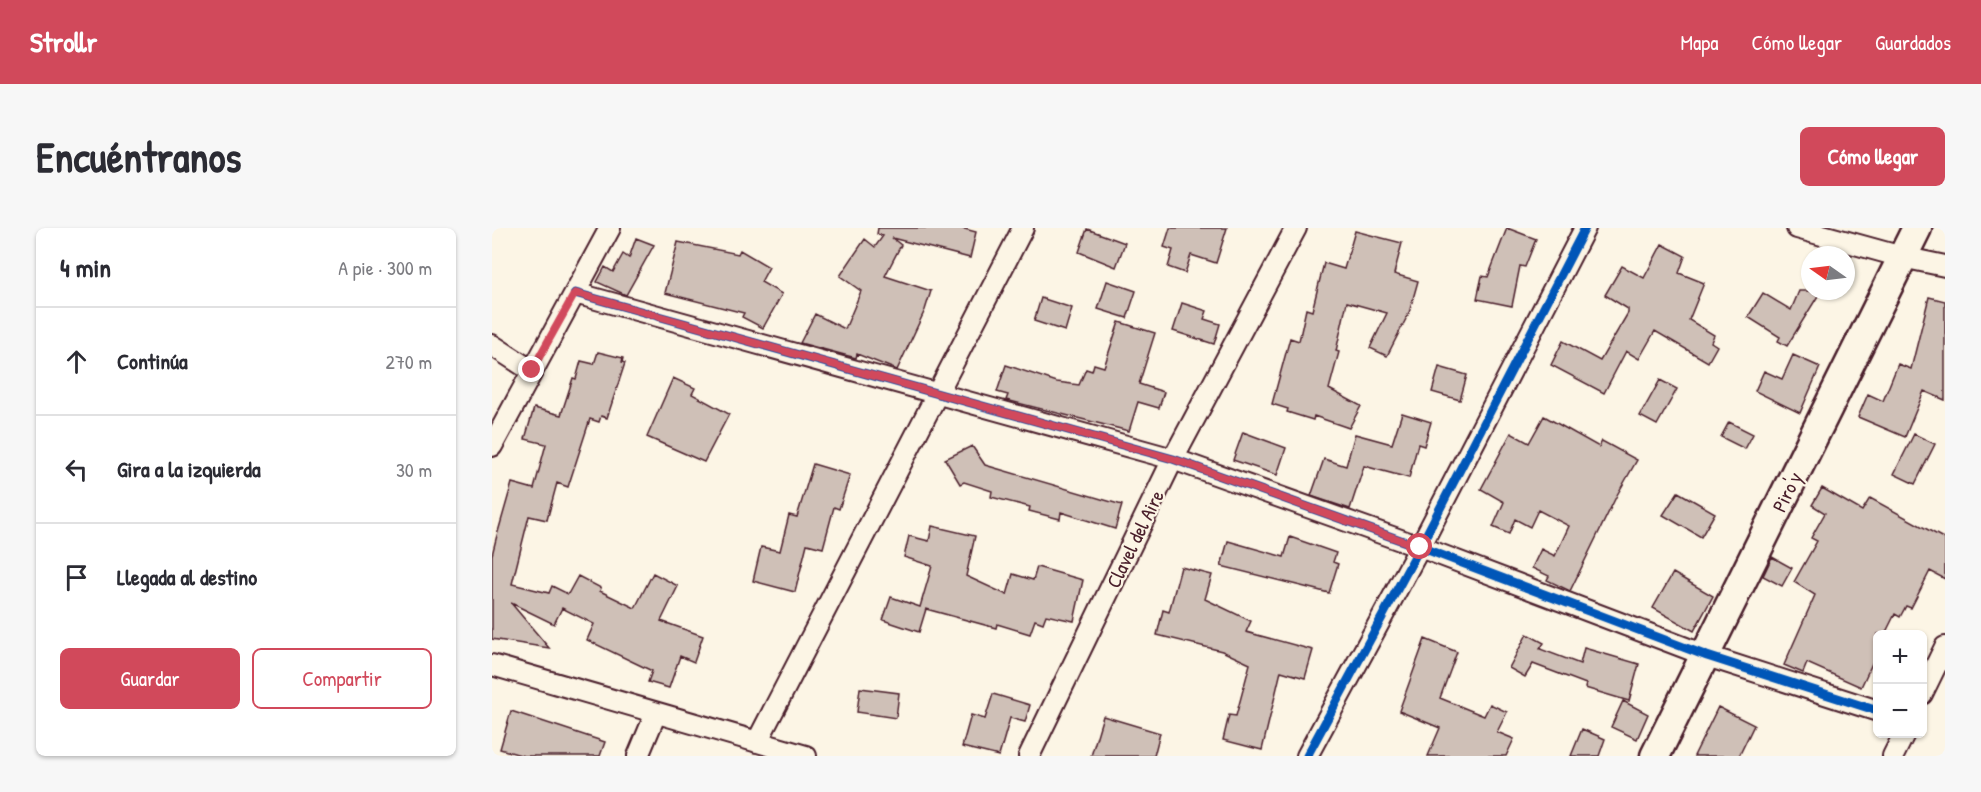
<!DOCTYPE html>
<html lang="es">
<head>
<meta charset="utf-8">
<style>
  body { margin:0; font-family:"Patrick Hand",sans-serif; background:#f7f7f7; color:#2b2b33 }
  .controls { position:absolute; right:18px; bottom:18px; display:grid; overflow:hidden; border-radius:9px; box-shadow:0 2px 4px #0004 }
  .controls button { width:54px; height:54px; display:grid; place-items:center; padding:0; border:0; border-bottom:2px solid #e1e1e2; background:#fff; color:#2b2b33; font:30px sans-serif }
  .compass { position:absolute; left:1309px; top:18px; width:54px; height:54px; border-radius:50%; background:#fff; box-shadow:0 2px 4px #0004; rotate:284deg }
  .stop { position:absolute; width:18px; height:18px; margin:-14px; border:4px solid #d1495b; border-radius:50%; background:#fff }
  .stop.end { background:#d1495b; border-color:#fff; box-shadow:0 2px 6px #0008 }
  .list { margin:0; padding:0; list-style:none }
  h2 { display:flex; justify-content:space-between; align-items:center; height:78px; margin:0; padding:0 24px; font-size:26px }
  h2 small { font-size:20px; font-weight:400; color:#7c7c81 }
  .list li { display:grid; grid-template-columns:39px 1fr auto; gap:18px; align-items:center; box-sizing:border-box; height:108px; padding:0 24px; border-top:2px solid #e1e1e2 }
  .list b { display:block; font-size:22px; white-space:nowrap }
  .list em { font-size:20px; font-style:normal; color:#7c7c81 }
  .actions { display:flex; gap:12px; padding:18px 24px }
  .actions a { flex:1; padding:14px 0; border:2px solid #d1495b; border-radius:9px; text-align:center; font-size:21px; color:#d1495b }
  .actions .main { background:#d1495b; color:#fff }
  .icon { flex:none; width:33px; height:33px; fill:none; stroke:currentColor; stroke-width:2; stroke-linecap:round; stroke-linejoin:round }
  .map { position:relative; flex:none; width:1453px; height:528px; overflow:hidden; border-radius:9px }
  header { display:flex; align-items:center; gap:36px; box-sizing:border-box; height:84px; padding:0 30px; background:#d1495b; color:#fff }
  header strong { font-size:28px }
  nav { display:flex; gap:33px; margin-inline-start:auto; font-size:21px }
  .intro { display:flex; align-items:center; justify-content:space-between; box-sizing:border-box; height:144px; padding:0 36px }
  h1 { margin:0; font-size:42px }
  .button { padding:15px 27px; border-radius:9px; background:#d1495b; color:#fff; font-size:21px; font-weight:700 }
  main { display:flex; gap:36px; padding:0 36px }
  aside { flex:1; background:#fff; border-radius:9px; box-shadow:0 2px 4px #0004 }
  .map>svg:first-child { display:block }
  .building { fill:#cfc0b7; stroke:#4a1f2b; stroke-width:1.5 }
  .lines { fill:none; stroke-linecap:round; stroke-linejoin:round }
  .street-casing { stroke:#4a1f2b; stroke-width:24 }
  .secondary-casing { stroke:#4a1f2b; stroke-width:33 }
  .street { stroke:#fcf5e5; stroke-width:20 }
  .secondary { stroke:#fcf5e5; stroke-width:28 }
  .cycleway-casing { stroke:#fcf5e5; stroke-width:13 }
  .cycleway { stroke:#0057b8; stroke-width:9 }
  .route { stroke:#d1495b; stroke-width:8 }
  .labels { text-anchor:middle; stroke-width:4.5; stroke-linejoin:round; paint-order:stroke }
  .street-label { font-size:20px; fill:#4a1f2b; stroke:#fcf5e5 }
</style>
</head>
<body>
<header>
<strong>Strollr</strong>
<nav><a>Mapa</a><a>Cómo llegar</a><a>Guardados</a></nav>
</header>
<div class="intro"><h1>Encuéntranos</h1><a class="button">Cómo llegar</a></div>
<main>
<aside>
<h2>4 min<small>A pie · 300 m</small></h2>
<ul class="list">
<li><svg class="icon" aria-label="ahead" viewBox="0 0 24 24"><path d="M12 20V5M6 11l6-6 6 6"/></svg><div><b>Continúa</b></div><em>270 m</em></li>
<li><svg class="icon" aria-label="left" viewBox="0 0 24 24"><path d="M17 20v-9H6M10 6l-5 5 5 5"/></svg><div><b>Gira a la izquierda</b></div><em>30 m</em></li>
<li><svg class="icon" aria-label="arrive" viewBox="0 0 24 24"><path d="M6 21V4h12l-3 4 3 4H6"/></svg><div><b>Llegada al destino</b></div></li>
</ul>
<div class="actions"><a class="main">Guardar</a><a>Compartir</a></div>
</aside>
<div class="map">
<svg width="1453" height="528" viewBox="0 0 1453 528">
  <rect width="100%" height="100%" fill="#fcf5e5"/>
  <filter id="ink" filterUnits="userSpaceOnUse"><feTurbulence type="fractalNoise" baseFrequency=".0167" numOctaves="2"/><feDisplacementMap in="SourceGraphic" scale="12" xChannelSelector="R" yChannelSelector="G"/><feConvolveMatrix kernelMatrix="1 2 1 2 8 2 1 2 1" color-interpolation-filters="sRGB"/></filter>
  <g filter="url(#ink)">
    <!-- building -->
    <path class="building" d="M386,0H469L484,4L478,30L400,10L409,17L393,48L439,63L433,82L405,142L365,126L364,130L308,115L323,86L353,101L369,63L348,48L373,11L383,19L391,8L385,6Z
      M678,0H735L724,35L699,27L693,45L676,39L681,22L672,19Z
      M1015,0L1044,11L1033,39L1028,38L1020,78L985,71L990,48L996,49Z
      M595,1L633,15L624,39L587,24Z
      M863,3L910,15L902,46L926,53L917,85L895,128L878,120L895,85L855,74L844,123L847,124L837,161L869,178L857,200L822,188L821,192L795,184L796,181L780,176L798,110L807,113L814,81L820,83L832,35L852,41Z
      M144,10L162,17L134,67L105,54L113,39L121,44L131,26L137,30Z
      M186,14L246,26L248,22L277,39L269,54L290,66L271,100L250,89L252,85L173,65Z
      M1170,16L1193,28L1187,45L1212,55L1197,92L1222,107L1219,114L1225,118L1216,134L1163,103L1147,131L1134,123L1112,165L1059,137L1071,113L1108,133L1136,85V81L1113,67L1130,38L1152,50Z
      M615,53L644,63L635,90L606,81Z
      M1307,63H1329L1295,118L1286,113L1288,109L1256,89L1271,65L1299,82Z
      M1437,69L1453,73V172L1432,163L1413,209L1366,189L1376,166L1391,173L1406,136L1419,141Z
      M549,70L580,80L573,103L542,93Z
      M690,75L715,83L712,91L728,96L722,116L681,103Z
      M627,94L663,105L647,156L672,164L667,180L646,174L637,203L514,172L516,167L505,164L514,137L565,154L587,157L594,141L600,143L602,136L612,139Z
      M106,124L131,130L130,134L133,135L115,190L109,188L107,194L98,191L76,259L65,255L55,292L37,288L20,356L57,365L60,358L76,366L86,348L109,360L108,363L143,380L161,345L186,358L169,393L211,408L202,434L188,428L177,460L156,454L160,443L95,412L102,396L70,380L62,396L19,375L57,420L0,411V327L4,311L20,255L42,261L54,216L33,211L42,180L69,187L81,150L84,151L89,133L102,136Z
      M1301,127L1328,139L1308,185L1263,163L1272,143L1290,151Z
      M947,139L975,147L968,172L940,164Z
      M181,150L203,160L200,166L237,186L212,234L155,209Z
      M1168,152L1185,161L1165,197L1148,188Z
      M910,185L939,194L932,218L926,216L917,250L872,238L858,281L819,268L832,231L854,238L863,206L900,216Z
      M1052,188L1107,219L1110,213L1145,232L1125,267L1078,363L1055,352L1057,348L1040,340L1049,321L1063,328L1077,298L1046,282L1038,299L1023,291L1017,306L1001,299L1012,274L989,261L1019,205L1037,215Z
      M1237,194L1261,206L1253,221L1229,209Z
      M751,204L794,220L785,247L741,232Z
      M1422,206L1443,216L1423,256L1402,246Z
      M480,218L493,237L630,277L623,301L569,284L568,291L537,283L538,279L499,269L500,263L472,254L468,256L453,231Z
      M321,236L358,247L347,281L342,279L331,320L315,316L303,364L261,353L269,319L288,323L297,287L305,289Z
      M1330,260L1370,283L1378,270L1453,311V351L1438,343L1419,380L1414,378L1408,389L1403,386L1393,406H1386L1384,427L1369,459L1315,435L1311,445L1292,437L1323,367L1302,354L1325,313L1319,310L1333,285L1320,277Z
      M1186,264L1223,285L1209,309L1171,287Z
      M440,298L483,308L474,348L515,367L521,346L541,352L545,339L591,352L582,393L554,387L551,395L543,392L538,406L505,396L504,400L434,381L427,404L391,392L399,369L428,379L440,338L412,329L417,308L437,313Z
      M798,309L844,325L841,334L846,336L837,365L729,338L736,313L792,329Z
      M1280,329L1300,340L1290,358L1271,348Z
      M689,339L720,347L713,371L759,393L754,404L821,422L813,450L789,443L770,522L731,512L737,487L744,488L758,436L730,423L665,407L671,382L677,384Z
      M1181,345L1221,368L1202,403L1161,380Z
      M1035,406L1052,415L1048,421L1088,436L1092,420L1147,436L1137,473L1093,460L1094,456L1041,436L1033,449L1017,440Z
      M933,411L965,424L948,470L992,488L998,476L1015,484L1005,504L1022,511L1014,528H936L948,500L907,483Z
      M368,460L407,465L404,490L365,484Z
      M501,466L538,477L533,494L518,490L507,528L470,519L479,487L493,491Z
      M1131,473L1156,486L1145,511L1119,499Z
      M1226,479L1262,497L1247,528H1202Z
      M19,483L113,514L108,528H32L8,521Z
      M611,488L668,505L662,528H599Z
      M1090,501L1113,511L1107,528H1079Z"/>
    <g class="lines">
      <defs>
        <path id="street" d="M1305,0L1410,29L1453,38
          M83,65L681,231L928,319L1215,428L1386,483
          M0,117L40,143
          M0,218L118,0
          M0,437L314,528
          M1430,466L1453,419
          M265,514L531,0
          M146,528L164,485
          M537,528L681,231L804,0
          M815,528L928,319L1093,0
          M1401,528L1412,506"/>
        <path id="secondary" d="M1163,528L1425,0"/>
      </defs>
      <!-- street casing -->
      <use href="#street" class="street-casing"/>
      <!-- secondary casing -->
      <use href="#secondary" class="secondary-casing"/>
      <!-- street -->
      <use href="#street" class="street"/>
      <!-- secondary -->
      <use href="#secondary" class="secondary"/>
      <defs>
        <path id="cycleway" d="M83,65L681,231L928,319L1215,428L1386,483
          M815,528L928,319L1093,0"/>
      </defs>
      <!-- cycleway casing -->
      <use href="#cycleway" class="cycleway-casing"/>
      <!-- cycleway -->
      <use href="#cycleway" class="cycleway"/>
    </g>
  </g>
  <g class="lines" filter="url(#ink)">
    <!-- route -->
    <path class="route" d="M40,142L83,65L681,231L928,319"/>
  </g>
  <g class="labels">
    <!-- street labels -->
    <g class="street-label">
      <text transform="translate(1295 264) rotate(-64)" y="7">Piro'y</text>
      <text transform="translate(643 311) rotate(-64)" y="7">Clavel del Aire</text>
    </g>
  </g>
</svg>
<div class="controls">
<button>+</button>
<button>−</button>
</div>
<svg class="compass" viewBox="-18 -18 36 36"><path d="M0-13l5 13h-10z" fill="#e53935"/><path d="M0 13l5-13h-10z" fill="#7c7c81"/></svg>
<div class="stop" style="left:928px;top:319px"></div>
<div class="stop end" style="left:40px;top:142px"></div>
</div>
</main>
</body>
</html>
